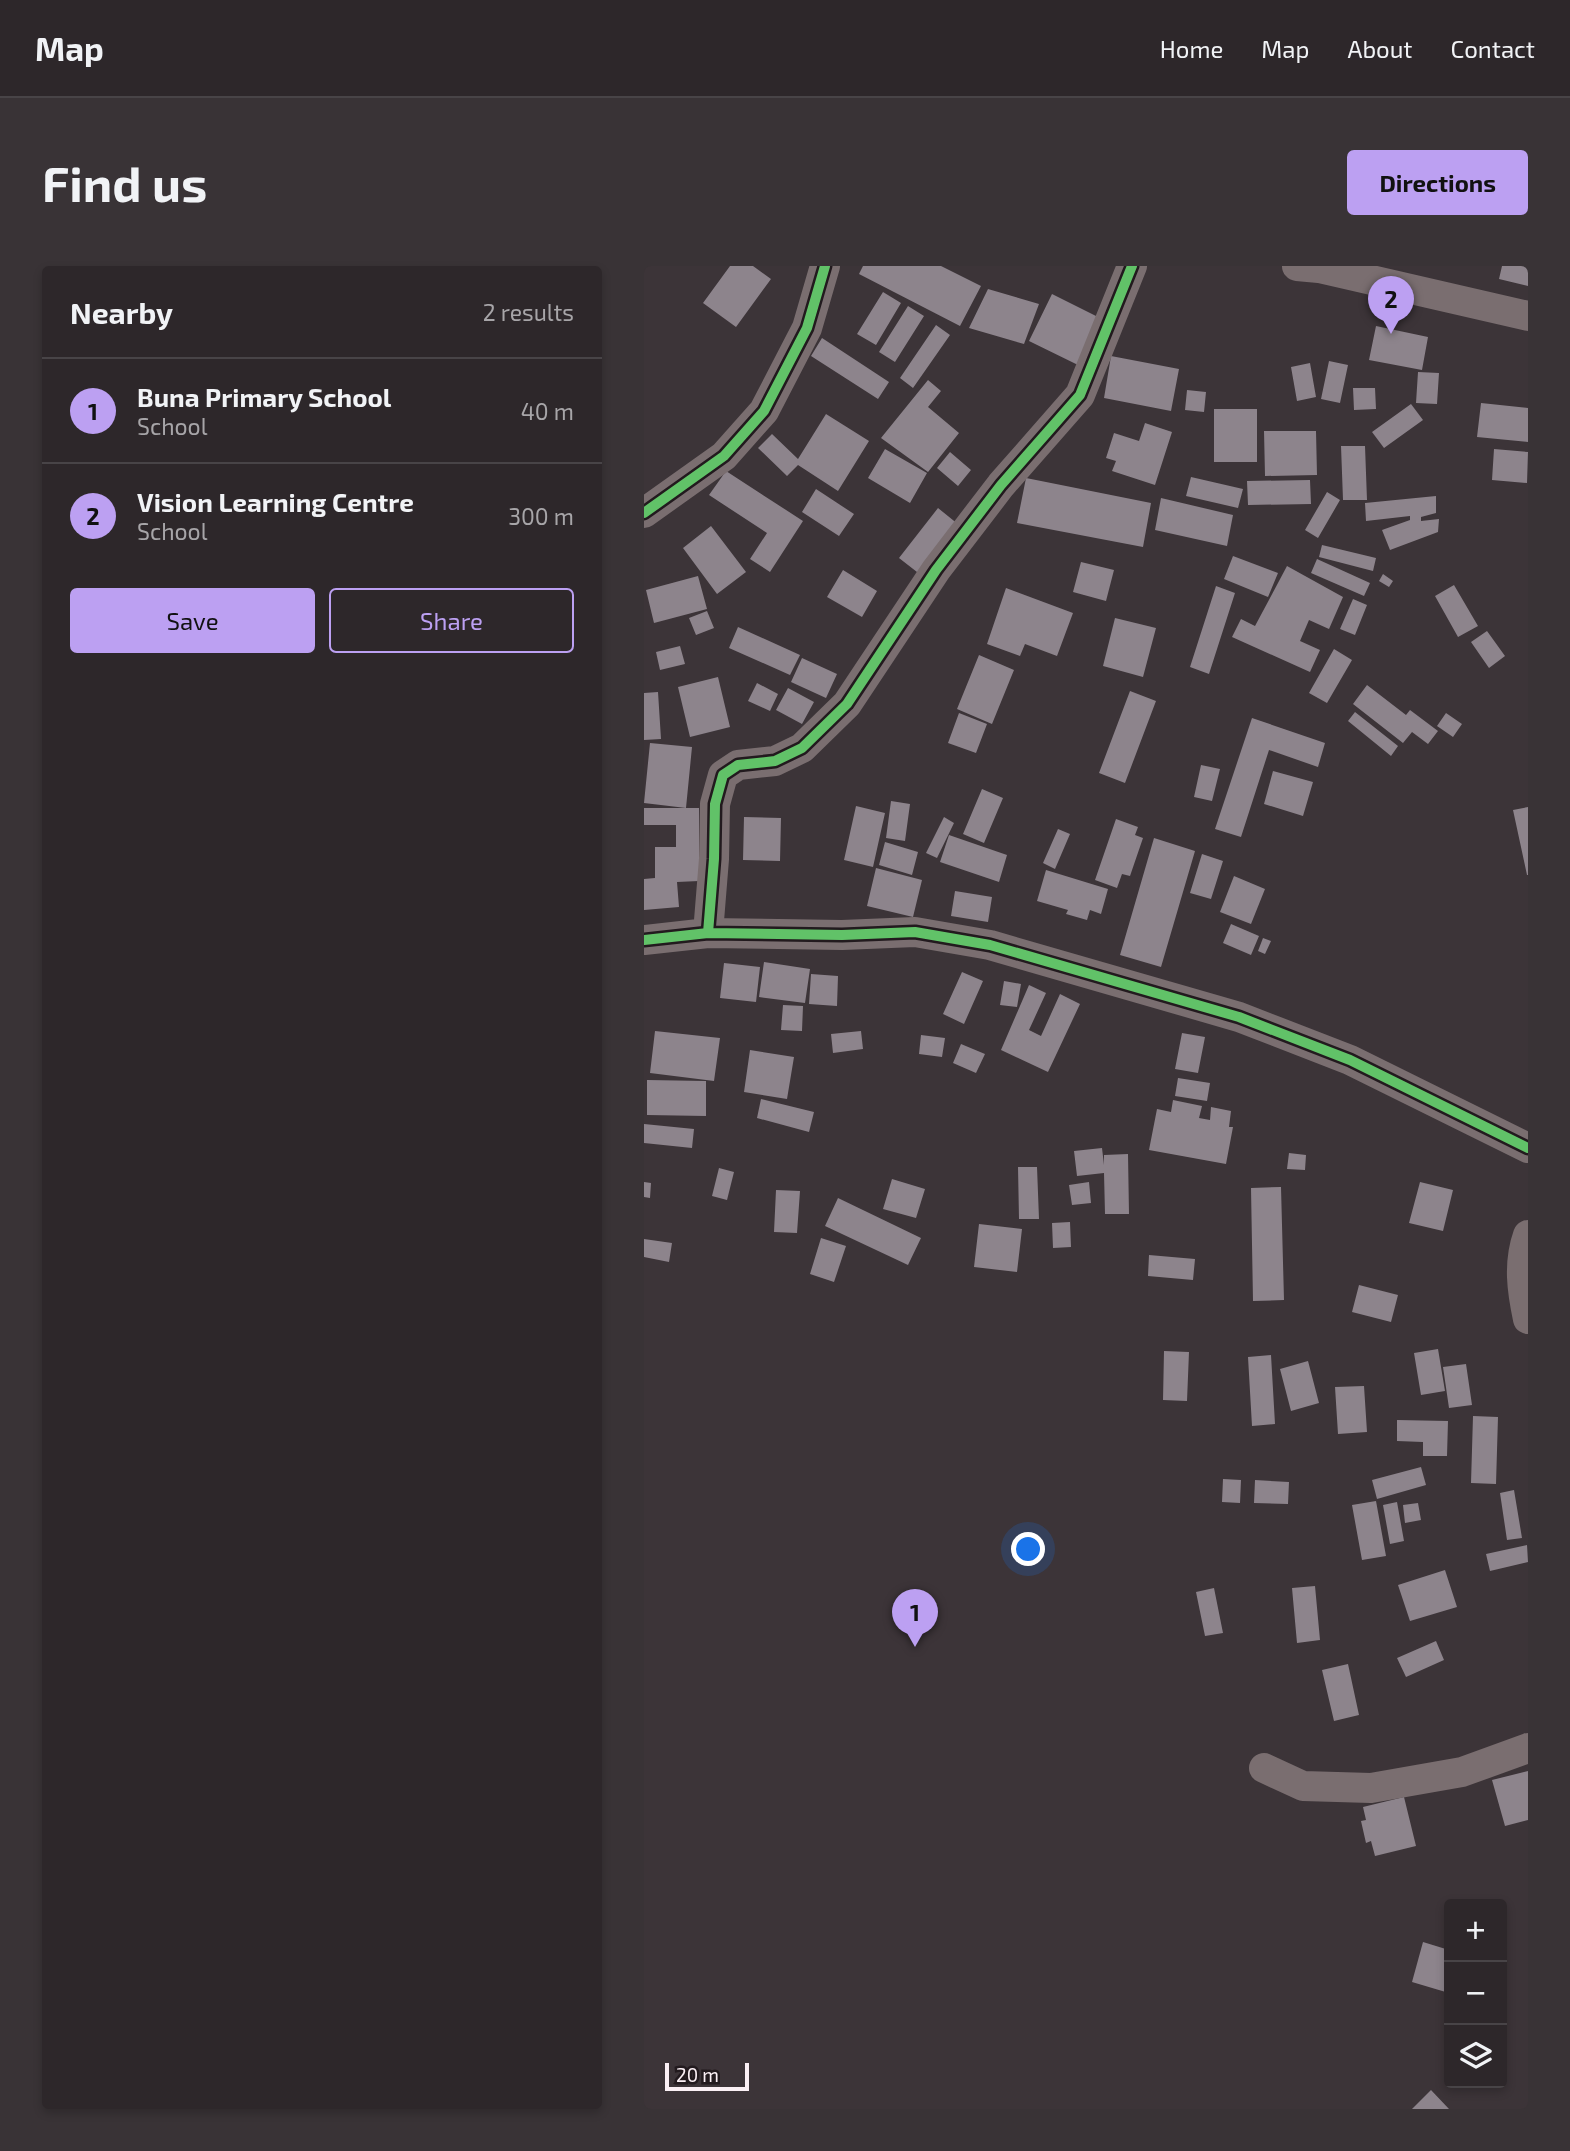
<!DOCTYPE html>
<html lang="en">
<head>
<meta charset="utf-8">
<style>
  body { margin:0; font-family:"Exo 2",sans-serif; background:#393336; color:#f1f3f6 }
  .controls { position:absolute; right:21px; bottom:21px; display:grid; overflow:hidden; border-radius:7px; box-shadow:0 4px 10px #0003 }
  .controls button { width:63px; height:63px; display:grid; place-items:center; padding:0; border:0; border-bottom:2px solid #484447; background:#2d272a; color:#f1f3f6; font:35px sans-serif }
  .scale { position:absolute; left:21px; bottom:18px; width:84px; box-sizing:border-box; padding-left:7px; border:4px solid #fbf0f5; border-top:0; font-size:19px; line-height:24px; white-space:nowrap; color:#fbf0f5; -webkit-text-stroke:5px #221a1e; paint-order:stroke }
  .you { position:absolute; left:385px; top:1284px; width:24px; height:24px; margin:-18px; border:5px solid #fff; border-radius:50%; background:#1a73e8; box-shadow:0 0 0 10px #1a73e833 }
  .badge { display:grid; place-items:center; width:46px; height:46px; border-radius:50%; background:#bca0f2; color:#111; font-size:23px; font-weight:700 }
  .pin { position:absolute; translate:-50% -58px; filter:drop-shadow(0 2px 4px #0008) }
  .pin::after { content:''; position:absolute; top:37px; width:24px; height:21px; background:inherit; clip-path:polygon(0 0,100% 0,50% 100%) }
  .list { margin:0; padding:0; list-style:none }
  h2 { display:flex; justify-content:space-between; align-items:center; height:91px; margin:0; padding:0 28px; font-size:30px }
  h2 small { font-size:23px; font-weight:400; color:#a7a5a8 }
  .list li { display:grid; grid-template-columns:46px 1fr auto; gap:21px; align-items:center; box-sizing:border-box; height:105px; padding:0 28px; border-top:2px solid #484447 }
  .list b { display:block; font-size:26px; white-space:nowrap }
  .list p { margin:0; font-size:23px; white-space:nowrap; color:#a7a5a8 }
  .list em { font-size:23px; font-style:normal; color:#a7a5a8 }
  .actions { display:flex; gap:14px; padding:21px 28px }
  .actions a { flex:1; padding:16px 0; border:2px solid #bca0f2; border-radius:7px; text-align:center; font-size:24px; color:#bca0f2 }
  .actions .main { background:#bca0f2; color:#111 }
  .icon { flex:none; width:38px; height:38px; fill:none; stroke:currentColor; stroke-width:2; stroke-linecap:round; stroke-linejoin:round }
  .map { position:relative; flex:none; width:884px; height:1843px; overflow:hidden; border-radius:7px }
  header { display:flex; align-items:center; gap:42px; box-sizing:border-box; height:98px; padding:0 35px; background:#2d272a; border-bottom:2px solid #484447 }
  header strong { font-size:33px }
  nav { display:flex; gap:38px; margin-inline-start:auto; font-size:24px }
  .intro { display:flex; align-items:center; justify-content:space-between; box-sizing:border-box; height:168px; padding:0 42px }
  h1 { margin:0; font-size:49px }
  .button { padding:18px 32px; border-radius:7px; background:#bca0f2; color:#111; font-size:24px; font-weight:700 }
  main { display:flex; gap:42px; padding:0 42px }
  aside { flex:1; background:#2d272a; border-radius:7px; box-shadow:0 4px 10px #0003 }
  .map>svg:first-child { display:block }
  .building { fill:#8d848c }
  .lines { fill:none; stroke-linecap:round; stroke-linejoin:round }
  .street { stroke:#7a6e70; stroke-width:30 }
  .cycleway-casing { stroke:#221a1e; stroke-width:15 }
  .cycleway { stroke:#61c268; stroke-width:10 }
</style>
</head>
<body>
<header>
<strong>Map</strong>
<nav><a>Home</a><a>Map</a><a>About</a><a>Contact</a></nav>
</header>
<div class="intro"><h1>Find us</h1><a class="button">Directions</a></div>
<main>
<aside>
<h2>Nearby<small>2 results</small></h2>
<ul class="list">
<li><span class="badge">1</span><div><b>Buna Primary School</b><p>School</p></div><em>40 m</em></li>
<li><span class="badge">2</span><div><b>Vision Learning Centre</b><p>School</p></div><em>300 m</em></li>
</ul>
<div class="actions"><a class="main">Save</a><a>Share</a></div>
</aside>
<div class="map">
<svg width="884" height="1843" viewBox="0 0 884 1843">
  <rect width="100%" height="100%" fill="#3c3438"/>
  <!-- building -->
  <path class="building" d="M86,0H109L127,13L92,61L59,37Z
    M219,0H297L337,20L316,60L215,8Z
    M858,0H884V20L855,13Z
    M344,23L395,38L380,78L325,62Z
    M239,26L257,37L232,79L213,68Z
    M408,28L456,52L434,99L385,75Z
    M264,40L280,50L251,96L235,86Z
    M292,59L306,69L269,122L256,112Z
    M732,60L784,71L778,104L725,94Z
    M178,72L245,116L234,133L167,90Z
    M467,90L535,103L527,145L460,132Z
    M685,95L704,99L696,137L677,133Z
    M666,97L672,131L653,135L647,101Z
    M774,106L795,107L793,138L772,137Z
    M284,114L297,125L284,141L315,167L284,206L237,172Z
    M709,122H731L732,143L710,144Z
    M543,124L562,126L560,146L541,144Z
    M837,137L884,142V176L833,171Z
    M767,138L779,154L740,182L728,166Z
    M570,143H613V196H570Z
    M182,148L225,175L194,225L154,199L143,210L114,182L128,168L154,193Z
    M501,157L528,166L511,219L468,205L472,195L462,192L470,167L495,175Z
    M620,165H672L673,209L621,210Z
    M697,180H721L723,234H699Z
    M241,183L283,207L266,237L224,212Z
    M850,183L884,186L883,217L848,214Z
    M306,186L327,204L314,220L293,202Z
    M82,205L159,255L126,306L106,293L123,267L65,229Z
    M547,211L599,223L594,242L542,230Z
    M382,212L507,237L499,281L373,257Z
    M666,214L667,238L604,239L603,215Z
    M172,223L210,248L195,270L158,246Z
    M683,226L696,234L674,272L661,264Z
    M792,230V247L777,251V255L795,253L794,266L746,284L738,264L766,254V250L722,255L721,237Z
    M517,232L589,249L583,280L511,264Z
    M294,242L320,263L282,313L255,292Z
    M67,260L102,306L73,328L39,282Z
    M678,279L732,292L729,305L675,291Z
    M589,290L634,307L624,331L580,313Z
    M673,293L726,317L720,330L667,307Z
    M437,296L470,304L462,335L429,326Z
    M643,300L699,331L685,363L665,354L656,375L676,384L666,406L588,371L597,353L611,360Z
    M199,304L233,325L218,351L183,331Z
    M739,308L749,315L745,321L735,315Z
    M54,310L63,343L10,357L2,324Z
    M810,319L834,360L814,371L791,330Z
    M572,320L591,327L565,408L546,401Z
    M362,322L429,347L413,390L381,378L376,390L343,378Z
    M709,333L723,339L711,369L696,363Z
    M63,345L70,362L52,369L45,352Z
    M471,352L512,362L499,411L459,400Z
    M94,361L156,389L146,409L85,382Z
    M843,365L861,390L845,402L827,376Z
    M36,380L41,398L16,404L12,386Z
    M690,383L708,394L683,437L665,427Z
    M335,389L370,404L348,458L313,443Z
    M158,392L193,408L182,432L147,416Z
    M74,411L86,461L46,471L34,421Z
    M113,417L134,428L126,445L104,435Z
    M723,419L762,449L766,444L794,465L784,478L768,466L759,477L709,438Z
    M144,422L170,436L158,458L132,444Z
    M486,425L512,435L481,517L455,507Z
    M14,426L17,473L0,474V427Z
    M711,446L754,480L747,490L704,455Z
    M315,447L343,458L332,487L304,477Z
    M802,447L818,458L809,471L793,460Z
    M608,452L681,477L674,501L625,484L597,571L571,563Z
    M6,477L48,481L42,542H55V615L33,616L35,641L0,644V613L11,612V581H32V559H0V542H42L0,537Z
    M557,499L576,503L568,535L550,531Z
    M629,505L669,516L659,550L620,538Z
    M338,523L359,532L340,577L319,568Z
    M247,535L266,538L261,575L242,572Z
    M212,540L241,547L229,601L200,594Z
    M884,541V609H883L869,544Z
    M100,551L137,552L136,595L99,594Z
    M300,551L310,557L293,592L282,587Z
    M472,553L494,561L491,569L499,572L486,610L478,608L473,622L451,614Z
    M414,563L426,568L411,603L399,597Z
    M305,569L363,589L355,616L296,596Z
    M510,572L551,585L517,701L476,689Z
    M241,576L274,586L268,609L235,599Z
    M558,588L579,595L567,633L546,627Z
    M232,602L278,614L269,651L223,640Z
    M402,604L464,623L457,648L446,644L443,654L422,648L424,644L393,635Z
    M590,610L621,623L607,658L576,646Z
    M311,625L348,631L344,656L307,650Z
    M587,658L615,670L607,689L579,677Z
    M619,672L627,675L621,688L614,685Z
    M120,696L166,703L161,737L115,731Z
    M80,697L116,701L112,736L76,732Z
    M318,706L339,715L320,758L299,748Z
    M167,708L194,710L193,740L165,738Z
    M360,715L377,718L373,741L356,739Z
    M385,719L402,727L385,764L397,770L416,728L436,738L404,806L357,784Z
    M139,739L159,740L158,765L137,764Z
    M11,765L76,772L70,815L6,807Z
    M217,765L219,783L189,787L187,768Z
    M538,767L561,771L554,807L531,803Z
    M277,769L301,772L298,791L275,788Z
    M317,778L341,788L332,807L309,797Z
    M106,784L150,791L143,833L100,826Z
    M534,812L566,817L563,835L531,830Z
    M3,814L62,815V850L3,849Z
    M117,833L170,846L165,866L113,852Z
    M529,834L558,840L555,852L566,854L567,841L587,845L585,861H589L582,898L505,884L513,843L527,846Z
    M0,858L50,863L48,882L0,877Z
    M458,882L460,899V889L484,888L485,948H461L460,907L433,910L430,885Z
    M645,887L662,889L661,904L643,903Z
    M374,901H393L395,953H375Z
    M75,902L90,906L83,934L68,930Z
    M248,913L281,923L272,952L239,943Z
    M0,916L7,917L6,932L0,931Z
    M445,916L447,937L428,939L425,919Z
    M776,916L809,924L799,965L765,957Z
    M637,921L640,1034L609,1035L607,922Z
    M132,924L156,925L153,967L130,966Z
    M194,932L277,972L264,999L181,960Z
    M426,956L427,981L409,982L408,957Z
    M335,958L378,963L373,1006L330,1001Z
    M177,972L202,980L190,1016L166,1008Z
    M0,973L28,977L25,996L0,991Z
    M505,989L551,993L549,1014L504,1010Z
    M715,1019L754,1029L747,1056L708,1046Z
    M794,1083L801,1125L777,1129L770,1087Z
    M520,1085L545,1086L543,1135L519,1134Z
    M627,1089L631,1158L608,1160L604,1091Z
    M664,1095L675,1137L647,1145L636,1103Z
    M822,1098L828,1139L805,1142L799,1101Z
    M720,1120L723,1166L694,1168L691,1121Z
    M829,1150L854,1151L852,1218L827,1217Z
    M753,1154L804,1155L803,1190H779V1176L753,1175Z
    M777,1201L782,1219L733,1233L728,1214Z
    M579,1213L597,1214L596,1237L578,1236Z
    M611,1214L645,1216L644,1238L610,1237Z
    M870,1224L878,1272L863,1274L856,1227Z
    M732,1235L742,1290L718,1294L708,1239Z
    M753,1236L760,1275L746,1278L739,1239Z
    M774,1237L777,1254L761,1257L759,1239Z
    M883,1279L884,1296L846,1305L842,1288Z
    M801,1304L813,1341L766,1355L754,1319Z
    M671,1320L676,1374L653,1377L648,1322Z
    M570,1322L579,1367L561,1370L552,1326Z
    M792,1375L800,1394L762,1411L753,1392Z
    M704,1398L715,1449L690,1455L678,1404Z
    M884,1505V1554L861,1560L848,1514Z
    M760,1531L772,1580L731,1590L727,1575L722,1577L717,1555L722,1554L719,1541Z
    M779,1676L805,1684V1727L768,1716Z
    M787,1824L805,1843H768Z"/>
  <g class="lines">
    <!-- street -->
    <path class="street" d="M653,0L675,2L884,50
      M0,247L80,190L120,145L163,62L181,0
      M64,667L70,593L71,538L79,509L94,499L131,495L158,482L203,438L292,304L357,219L436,129L488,0
      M0,674L64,667L198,669L271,666L346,679L595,751L706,794L884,882
      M884,969C874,997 878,1025 884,1053
      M620,1502L659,1520L727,1522L818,1506L884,1482"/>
    <defs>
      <path id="cycleway" d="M0,247L80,190L120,145L163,62L181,0
        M64,667L70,593L71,538L79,509L94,499L131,495L158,482L203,438L292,304L357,219L436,129L488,0
        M0,674L64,667L198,669L271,666L346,679L595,751L706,794L884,882"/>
    </defs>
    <!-- cycleway casing -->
    <use href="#cycleway" class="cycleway-casing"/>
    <!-- cycleway -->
    <use href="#cycleway" class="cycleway"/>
  </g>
</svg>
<div class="controls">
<button>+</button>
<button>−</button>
<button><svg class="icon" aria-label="layers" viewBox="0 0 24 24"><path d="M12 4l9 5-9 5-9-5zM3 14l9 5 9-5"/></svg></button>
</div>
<div class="scale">20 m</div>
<div class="you"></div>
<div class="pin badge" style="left:271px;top:1381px">1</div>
<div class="pin badge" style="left:747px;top:68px">2</div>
</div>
</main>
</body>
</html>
